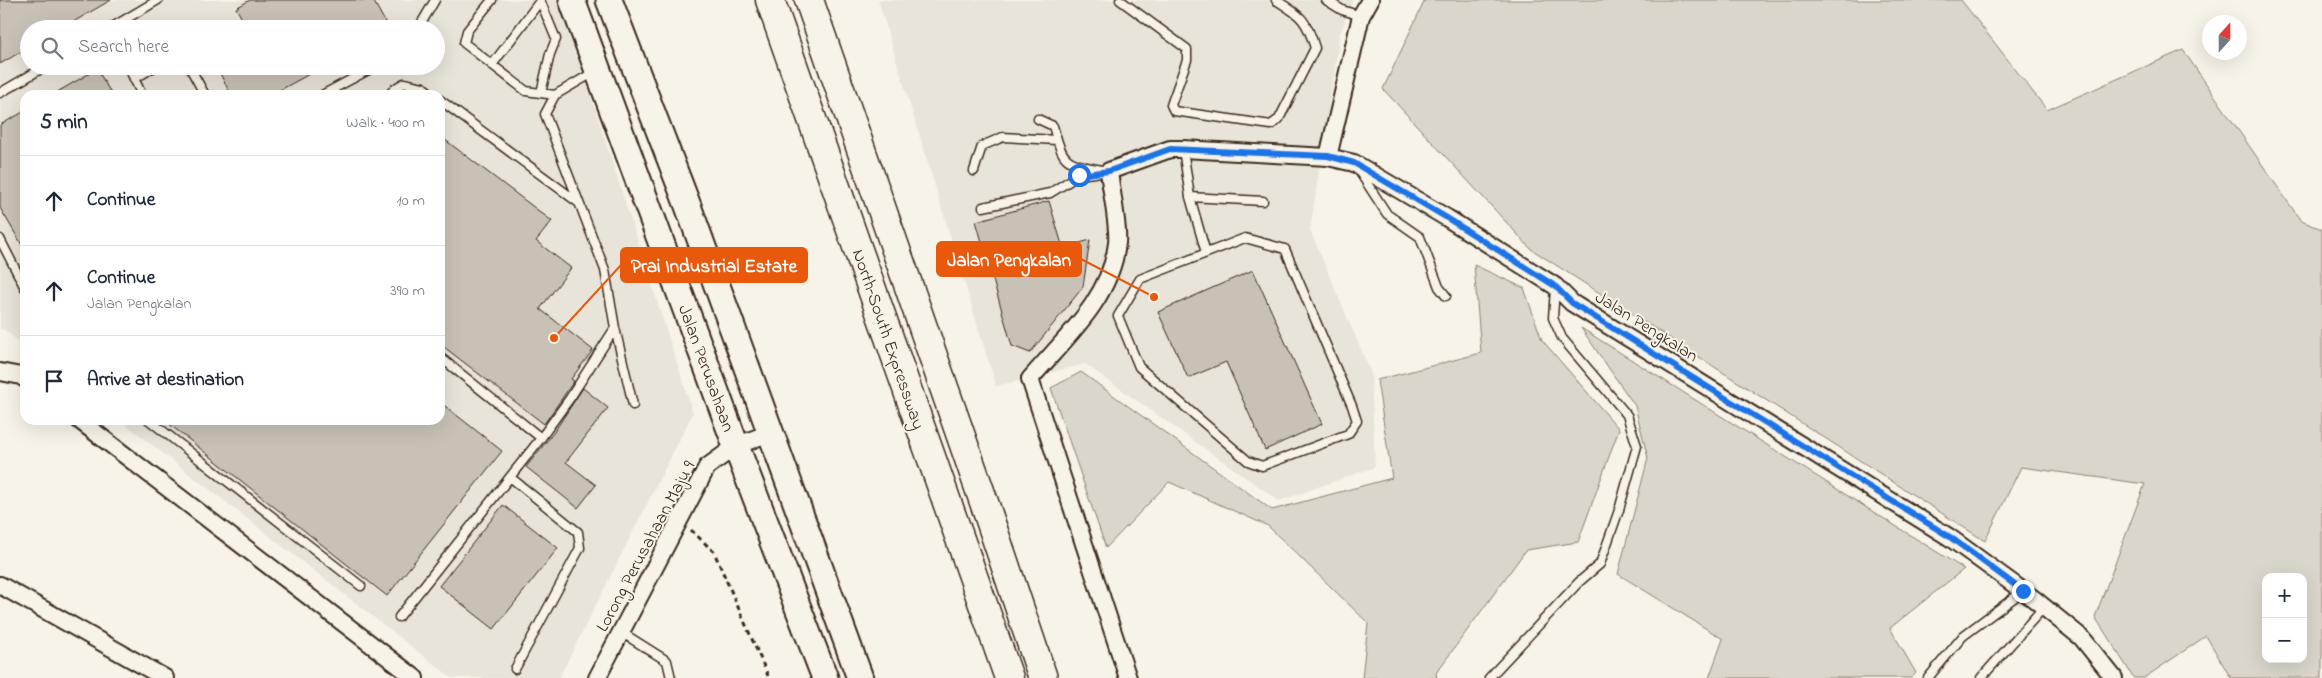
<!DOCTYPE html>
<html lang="en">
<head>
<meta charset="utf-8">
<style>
  body { margin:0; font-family:"Indie Flower",sans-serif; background:#f6f6f7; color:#1f2937 }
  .controls { position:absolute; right:15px; bottom:15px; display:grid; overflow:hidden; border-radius:10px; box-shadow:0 5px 20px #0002 }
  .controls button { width:45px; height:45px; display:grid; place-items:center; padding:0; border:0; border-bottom:1px solid #e0e1e3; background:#fff; color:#1f2937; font:25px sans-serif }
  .compass { position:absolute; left:2202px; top:15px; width:45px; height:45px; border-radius:50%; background:#fff; box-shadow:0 5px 20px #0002; rotate:21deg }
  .stop { position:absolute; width:15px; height:15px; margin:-11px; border:4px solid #1a73e8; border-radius:50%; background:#fff }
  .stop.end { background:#1a73e8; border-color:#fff; box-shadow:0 1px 5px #0008 }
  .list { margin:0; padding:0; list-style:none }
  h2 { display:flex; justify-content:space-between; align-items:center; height:65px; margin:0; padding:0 20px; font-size:21px }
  h2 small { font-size:16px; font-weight:400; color:#747a83 }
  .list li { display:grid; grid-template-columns:32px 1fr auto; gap:15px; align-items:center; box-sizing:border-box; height:90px; padding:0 20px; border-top:1px solid #e0e1e3 }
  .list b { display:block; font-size:19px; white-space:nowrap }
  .list p { margin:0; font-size:16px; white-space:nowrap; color:#747a83 }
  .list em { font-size:16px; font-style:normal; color:#747a83 }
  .icon { flex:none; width:28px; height:28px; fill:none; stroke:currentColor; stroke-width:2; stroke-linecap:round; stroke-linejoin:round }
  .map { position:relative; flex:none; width:2322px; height:678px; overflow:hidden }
  .search { position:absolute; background:#fff; box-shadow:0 5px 20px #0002; left:20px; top:20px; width:425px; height:55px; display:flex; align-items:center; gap:12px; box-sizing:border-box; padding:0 18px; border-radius:28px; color:#747a83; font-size:19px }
  .panel { position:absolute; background:#fff; box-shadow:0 5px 20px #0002; left:20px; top:90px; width:425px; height:335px; border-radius:15px }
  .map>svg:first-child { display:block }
  .built { fill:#e9e4d9; fill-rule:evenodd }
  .green { fill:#dbd6cb; stroke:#8b8074; fill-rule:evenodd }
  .building { fill:#c8c1b6; stroke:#3b2a1e }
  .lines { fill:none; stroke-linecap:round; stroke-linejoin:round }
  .service-casing { stroke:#3b2a1e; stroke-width:11 }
  .minor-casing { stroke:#3b2a1e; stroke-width:20 }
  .primary-casing { stroke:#3b2a1e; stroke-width:29 }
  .motorway-casing { stroke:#3b2a1e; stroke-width:31 }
  .path { stroke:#3b2a1e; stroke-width:3; stroke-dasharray:5 4; stroke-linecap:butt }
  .service { stroke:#f7f3e8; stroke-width:8 }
  .minor { stroke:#f7f3e8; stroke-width:16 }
  .primary { stroke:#f7f3e8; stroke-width:25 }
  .motorway { stroke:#f7f3e8; stroke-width:28 }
  .route { stroke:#1a73e8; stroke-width:6 }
  .labels { text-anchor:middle; stroke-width:4; stroke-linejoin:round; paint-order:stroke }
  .street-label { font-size:18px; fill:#3b2a1e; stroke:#f7f3e8 }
  .leader { fill:none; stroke:#e8590c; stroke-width:2 }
  .callout-dot { fill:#e8590c; stroke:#f7f3e8; stroke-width:2 }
  .callout { fill:#e8590c; stroke:#e8590c; stroke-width:2 }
  .callout-label { font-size:19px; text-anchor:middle; font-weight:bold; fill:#fff }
</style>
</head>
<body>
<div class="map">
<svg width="2322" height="678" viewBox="0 0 2322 678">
  <rect width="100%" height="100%" fill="#f7f3e8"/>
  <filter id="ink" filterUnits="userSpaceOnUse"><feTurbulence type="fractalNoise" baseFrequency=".02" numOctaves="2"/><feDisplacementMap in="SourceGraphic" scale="10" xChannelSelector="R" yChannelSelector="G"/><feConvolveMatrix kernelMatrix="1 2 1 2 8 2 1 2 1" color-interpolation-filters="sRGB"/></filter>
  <g filter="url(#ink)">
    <!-- built -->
    <path class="built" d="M0,0H560L693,413L559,678H452L120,420H440V95H25V346L3,329H0ZM29,29H436V66H29Z
      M878,0H1353L1340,34L1310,230L1371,373L1375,467L1279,501L1085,364L996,386Z"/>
    <!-- green -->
    <path class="green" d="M1425,0H1961L2047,110L2183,50L2301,221L2322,229V678H2231L2206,636L2144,678H2134L2095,617L2145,484L2021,467L1985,541L1531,249L1383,89ZM2266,577H2303V659H2266Z
      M1474,265L1524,288L1542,340L1619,429L1578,542L1526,550L1436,673L1437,678H1362L1368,623L1268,526L1169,482L1106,548L1051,388L1081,372L1272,510L1392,478L1377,380L1481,353Z
      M1581,328L1964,569L1890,628L1916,673L1911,678H1709L1723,639L1618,574L1648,458L1635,406Z"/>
    <!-- building -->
    <path class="building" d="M0,0H111L61,29H29V47L0,64Z
      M250,0H373L389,29H248L236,8Z
      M216,66H324L271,95H231Z
      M97,69L112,95H52Z
      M25,111V250L0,208V125Z
      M440,136L552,221L536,241L571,268L540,309L593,350L571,379L574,381L544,424L440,344Z
      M1049,201L1063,248L1090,240L1083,287L1030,353L1012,346L976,221Z
      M1253,270L1322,424L1265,450L1226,362L1188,378L1158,312Z
      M583,388L608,408L566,462L596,485L578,508L526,467L554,432Z
      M440,402L502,451L387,596L164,420H440Z
      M503,505L558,548L494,629L439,586Z"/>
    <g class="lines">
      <defs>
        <path id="service" d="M492,0L467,31L464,43L526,91L555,95
          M540,0L556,39L550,54L541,93
          M1120,0L1187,49V60L1171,105L1174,111L1271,125L1279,119L1315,48C1306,18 1301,16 1276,0
          M1326,0L1342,10L1361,16
          M109,29L158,0
          M418,29L435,0
          M492,65L540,1
          M128,66L142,95
          M189,66L205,95
          M596,71L555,95L545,114L605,270L615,328L633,405
          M134,79L156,66
          M0,93L46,66
          M322,95L376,66
          M389,95L394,89L404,83L423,87L433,95
          M440,100L579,203
          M1038,119L1053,126C1064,163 1063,162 1102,170
          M1183,149L1190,197L1206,253
          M974,171L982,146L1003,137L1057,140
          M1359,171L1387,214L1420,237L1439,287L1446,296
          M1190,197L1263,201
          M983,207L1050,193L1079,175L1109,171
          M1245,238L1285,249L1352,406L1357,421L1348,434L1262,466L1248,461L1139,367L1118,316L1140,279Z
          M0,239L25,288
          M440,357L541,438L570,398L615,328
          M149,420L361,586
          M399,617L510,477
          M621,632L667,661L671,678
          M515,669L580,548L578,532L510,477L541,438
          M1489,678L1579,582L1600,564L1619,510L1637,446L1627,415L1562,338L1553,318L1555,288
          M1928,678L1963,636L2023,591
          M1981,678L2044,607"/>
        <path id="minor" d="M1328,157L1361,16L1370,0
          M0,372L21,376L25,379
          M79,420L415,678
          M0,585L165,678
          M597,678L707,467L736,446L769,433
          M1128,678L1030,379C1064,339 1111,299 1117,243C1119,227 1111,190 1109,171L1170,149H1183L1328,157L1354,163L1447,218L1555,286L1572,303L1949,537L2034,599L2082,638L2114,678"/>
        <path id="primary" d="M572,0L736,446L825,678
          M609,0L688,206L860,678"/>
        <path id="motorway" d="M770,0L1009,678
          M809,0L986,508L1043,678"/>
      </defs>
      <!-- service casing -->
      <use href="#service" class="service-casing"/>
      <!-- minor casing -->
      <use href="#minor" class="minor-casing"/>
      <!-- primary casing -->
      <use href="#primary" class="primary-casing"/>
      <!-- motorway casing -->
      <use href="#motorway" class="motorway-casing"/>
      <!-- path -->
      <path class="path" d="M691,530L714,552L769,678"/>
      <!-- service -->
      <use href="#service" class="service"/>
      <!-- minor -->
      <use href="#minor" class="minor"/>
      <!-- primary -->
      <use href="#primary" class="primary"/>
      <!-- motorway -->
      <use href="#motorway" class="motorway"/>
    </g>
  </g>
  <g class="lines" filter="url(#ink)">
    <!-- route -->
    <path class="route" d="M1079,175L1109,171L1170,149L1328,156L1354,163L1447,218L1555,286L1572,303L1950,537L2023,591"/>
  </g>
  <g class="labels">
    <!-- street labels -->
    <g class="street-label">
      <text transform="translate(1647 326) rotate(32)" y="6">Jalan Pengkalan</text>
      <text transform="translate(889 339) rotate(71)" y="6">North–South Expressway</text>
      <text transform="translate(707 368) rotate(70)" y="6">Jalan Perusahaan</text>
      <text transform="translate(645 546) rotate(-62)" y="6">Lorong Perusahaan Maju 9</text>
    </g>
  </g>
  <!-- callouts -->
  <path class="leader" d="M1154 297L1081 259M554 338L621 265"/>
  <g class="callout-dot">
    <circle cx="1154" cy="297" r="5"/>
    <circle cx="554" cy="338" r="5"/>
  </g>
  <g class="callout">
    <rect x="937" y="242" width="144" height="34" rx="5"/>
    <rect x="621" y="248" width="186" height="34" rx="5"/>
  </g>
  <g class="callout-label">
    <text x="1009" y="266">Jalan Pengkalan</text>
    <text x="714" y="272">Prai Industrial Estate</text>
  </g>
</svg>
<div class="controls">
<button>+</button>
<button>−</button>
</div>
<svg class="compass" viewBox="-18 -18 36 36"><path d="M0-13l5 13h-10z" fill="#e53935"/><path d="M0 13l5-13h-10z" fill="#747a83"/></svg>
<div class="stop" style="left:1079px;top:175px"></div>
<div class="stop end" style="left:2023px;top:591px"></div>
<div class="search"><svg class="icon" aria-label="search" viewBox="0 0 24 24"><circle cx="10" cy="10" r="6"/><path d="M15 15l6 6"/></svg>Search here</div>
<section class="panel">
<h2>5 min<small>Walk · 400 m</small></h2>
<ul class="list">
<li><svg class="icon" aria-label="ahead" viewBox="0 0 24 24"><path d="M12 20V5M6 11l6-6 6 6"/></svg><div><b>Continue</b></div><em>10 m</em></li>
<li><svg class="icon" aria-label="ahead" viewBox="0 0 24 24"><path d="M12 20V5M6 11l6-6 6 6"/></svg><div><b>Continue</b><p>Jalan Pengkalan</p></div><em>390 m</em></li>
<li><svg class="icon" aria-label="arrive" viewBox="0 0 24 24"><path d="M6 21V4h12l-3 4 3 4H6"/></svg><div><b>Arrive at destination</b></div></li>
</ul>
</section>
</div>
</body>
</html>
